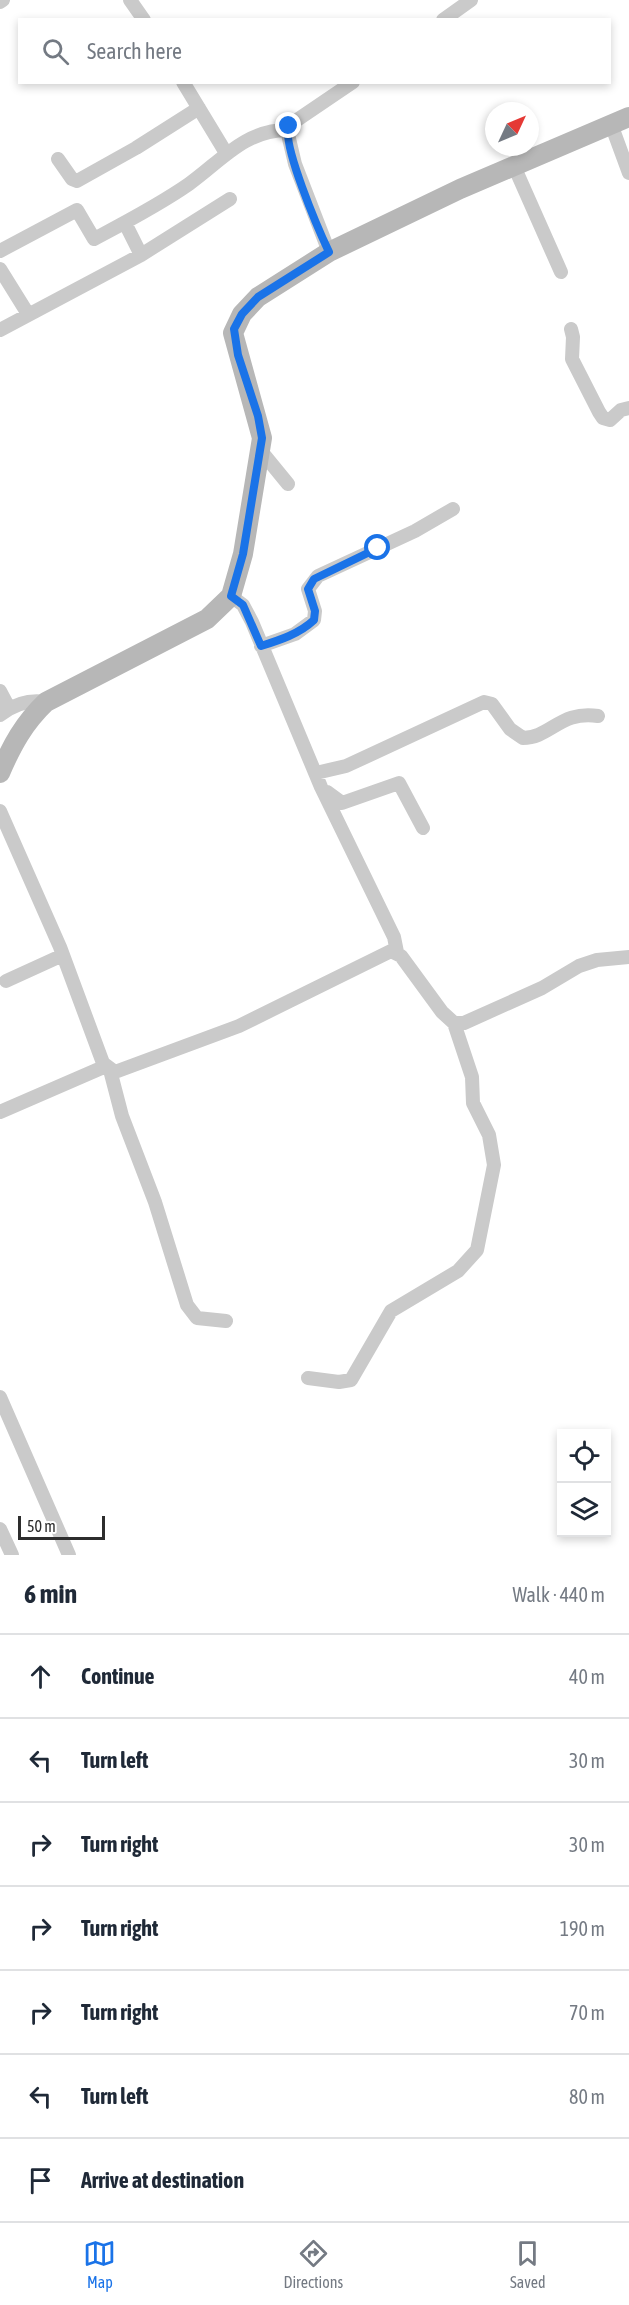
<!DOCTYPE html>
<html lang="en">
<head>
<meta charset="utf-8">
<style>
  body { margin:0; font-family:"Asap Condensed",sans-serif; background:#f2f2f3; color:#1f2937 }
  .controls { position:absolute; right:18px; bottom:18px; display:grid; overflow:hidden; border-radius:0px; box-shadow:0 3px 9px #0003 }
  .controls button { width:54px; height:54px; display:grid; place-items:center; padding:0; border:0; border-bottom:2px solid #e0e1e3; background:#fff; color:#1f2937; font:30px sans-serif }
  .compass { position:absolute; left:485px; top:102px; width:54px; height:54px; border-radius:50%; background:#fff; box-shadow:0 3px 9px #0003; rotate:46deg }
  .scale { position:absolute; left:18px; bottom:15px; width:87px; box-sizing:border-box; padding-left:6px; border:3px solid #2d2d2d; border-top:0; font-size:16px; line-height:21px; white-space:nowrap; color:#2d2d2d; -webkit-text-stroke:4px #fff; paint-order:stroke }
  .stop { position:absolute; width:18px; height:18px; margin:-14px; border:4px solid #1a73e8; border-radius:50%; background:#fff }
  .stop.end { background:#1a73e8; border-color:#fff; box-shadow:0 2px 6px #0008 }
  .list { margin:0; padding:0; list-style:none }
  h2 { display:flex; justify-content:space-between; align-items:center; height:78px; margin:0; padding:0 24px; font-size:26px }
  h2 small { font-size:20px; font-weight:400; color:#747a83 }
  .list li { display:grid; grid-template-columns:39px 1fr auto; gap:18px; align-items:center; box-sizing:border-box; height:84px; padding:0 24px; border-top:2px solid #e0e1e3 }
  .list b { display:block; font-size:22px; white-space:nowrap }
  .list em { font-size:20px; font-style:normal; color:#747a83 }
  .icon { flex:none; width:33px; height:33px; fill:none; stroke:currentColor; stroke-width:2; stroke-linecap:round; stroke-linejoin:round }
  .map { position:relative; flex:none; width:629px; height:1555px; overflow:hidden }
  .search { position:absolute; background:#fff; box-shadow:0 3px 9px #0003; left:18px; right:18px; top:18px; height:66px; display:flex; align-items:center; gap:15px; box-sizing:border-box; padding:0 21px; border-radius:0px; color:#747a83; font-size:22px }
  .sheet { height:666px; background:#fff }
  nav { display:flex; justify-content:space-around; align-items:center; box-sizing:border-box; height:84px; border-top:2px solid #e0e1e3; background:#fff; font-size:16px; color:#747a83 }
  nav a { display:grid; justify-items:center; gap:3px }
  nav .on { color:#1a73e8 }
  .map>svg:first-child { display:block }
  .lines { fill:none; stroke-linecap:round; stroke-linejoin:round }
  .street { stroke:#cacaca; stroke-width:14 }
  .secondary { stroke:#b7b7b7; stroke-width:20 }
  .route { stroke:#1a73e8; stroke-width:8 }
</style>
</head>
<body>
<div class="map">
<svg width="629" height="1555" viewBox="0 0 629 1555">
  <rect width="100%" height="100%" fill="#fff"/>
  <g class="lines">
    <!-- street -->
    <path class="street" d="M130,0L144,20
      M0,2L3,0
      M443,20L471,0
      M183,82L226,153
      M611,124L629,173
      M58,159L72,179L77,181L136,148L199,108
      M514,166L561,272
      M125,223L141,255
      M0,251L77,210L94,239C126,222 159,205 189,184C221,161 245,130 287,130
      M329,252L295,164L287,130L291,124L353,82
      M0,269L28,314
      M571,329L573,337L572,359L599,412L603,418L610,420L621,410L629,408
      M0,330L141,255L230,199
      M261,451L288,484
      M231,596L243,605L252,622L321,787L394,937L397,952
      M261,646L295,634L314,620L315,611L308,589L318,576L415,531L453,509
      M0,691L9,708
      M0,715C14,704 28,699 46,702
      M316,773L346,766L484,702L492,704L510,729L523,738C550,738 561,710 598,716
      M327,792L342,803L399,783L423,828
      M0,811L60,947L103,1063L115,1072L239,1026L391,951L401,956L442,1012L454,1023H464L542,988L579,966L597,960L629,957
      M6,981L63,955
      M110,1070L122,1116L155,1202L187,1305L197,1318L226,1321
      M0,1112L106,1066
      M308,1378L339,1382L351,1380L391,1311L458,1271L477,1250L494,1165L489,1135L473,1103L472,1077L454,1023
      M0,1397L69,1555
      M0,1529L12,1555"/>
    <!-- secondary -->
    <path class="secondary" d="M0,773C12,745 24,723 46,702L207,619L231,596L243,554L262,438L233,333L242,314L258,297L329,252L460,189L629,117"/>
  </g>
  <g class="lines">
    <!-- route -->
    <path class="route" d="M289,126C281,143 319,231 329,252L258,297L242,314L234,329L238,355L258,416L262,438L243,554L231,596L243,605L261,646C280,640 299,634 314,620L315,611L308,589L314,579L378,548"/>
  </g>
</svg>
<div class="controls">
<button><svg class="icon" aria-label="locate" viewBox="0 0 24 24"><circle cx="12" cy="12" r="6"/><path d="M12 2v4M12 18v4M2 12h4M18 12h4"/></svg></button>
<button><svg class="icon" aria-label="layers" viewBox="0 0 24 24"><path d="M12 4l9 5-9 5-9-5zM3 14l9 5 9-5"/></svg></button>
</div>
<svg class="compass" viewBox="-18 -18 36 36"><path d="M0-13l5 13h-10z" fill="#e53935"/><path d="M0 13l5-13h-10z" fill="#747a83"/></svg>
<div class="scale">50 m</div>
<div class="stop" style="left:378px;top:548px"></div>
<div class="stop end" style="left:289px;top:126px"></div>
<div class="search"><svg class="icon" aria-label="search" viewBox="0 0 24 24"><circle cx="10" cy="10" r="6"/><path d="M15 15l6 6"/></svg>Search here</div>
</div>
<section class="sheet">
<h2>6 min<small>Walk · 440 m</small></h2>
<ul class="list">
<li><svg class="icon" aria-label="ahead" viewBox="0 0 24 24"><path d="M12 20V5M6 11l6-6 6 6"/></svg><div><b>Continue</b></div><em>40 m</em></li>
<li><svg class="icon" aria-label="left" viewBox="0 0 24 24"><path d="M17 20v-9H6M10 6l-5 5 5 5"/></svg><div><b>Turn left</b></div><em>30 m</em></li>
<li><svg class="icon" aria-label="right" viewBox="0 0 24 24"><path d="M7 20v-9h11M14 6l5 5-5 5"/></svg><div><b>Turn right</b></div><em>30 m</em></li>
<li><svg class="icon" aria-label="right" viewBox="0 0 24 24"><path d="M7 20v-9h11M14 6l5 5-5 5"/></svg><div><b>Turn right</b></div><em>190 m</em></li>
<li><svg class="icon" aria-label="right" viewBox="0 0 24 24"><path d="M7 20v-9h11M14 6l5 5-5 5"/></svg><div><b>Turn right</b></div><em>70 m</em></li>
<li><svg class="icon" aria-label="left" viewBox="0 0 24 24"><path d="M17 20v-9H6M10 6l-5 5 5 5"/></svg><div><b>Turn left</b></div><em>80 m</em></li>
<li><svg class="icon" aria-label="arrive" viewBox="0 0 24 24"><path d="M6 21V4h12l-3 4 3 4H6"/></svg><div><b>Arrive at destination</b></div></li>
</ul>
</section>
<nav>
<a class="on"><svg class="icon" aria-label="map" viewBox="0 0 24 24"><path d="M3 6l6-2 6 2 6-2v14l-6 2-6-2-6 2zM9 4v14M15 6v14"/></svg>Map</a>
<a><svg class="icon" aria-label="directions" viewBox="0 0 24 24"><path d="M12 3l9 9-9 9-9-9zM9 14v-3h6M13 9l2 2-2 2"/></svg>Directions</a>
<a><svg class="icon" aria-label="saved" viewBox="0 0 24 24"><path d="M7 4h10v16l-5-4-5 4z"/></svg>Saved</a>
</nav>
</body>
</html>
